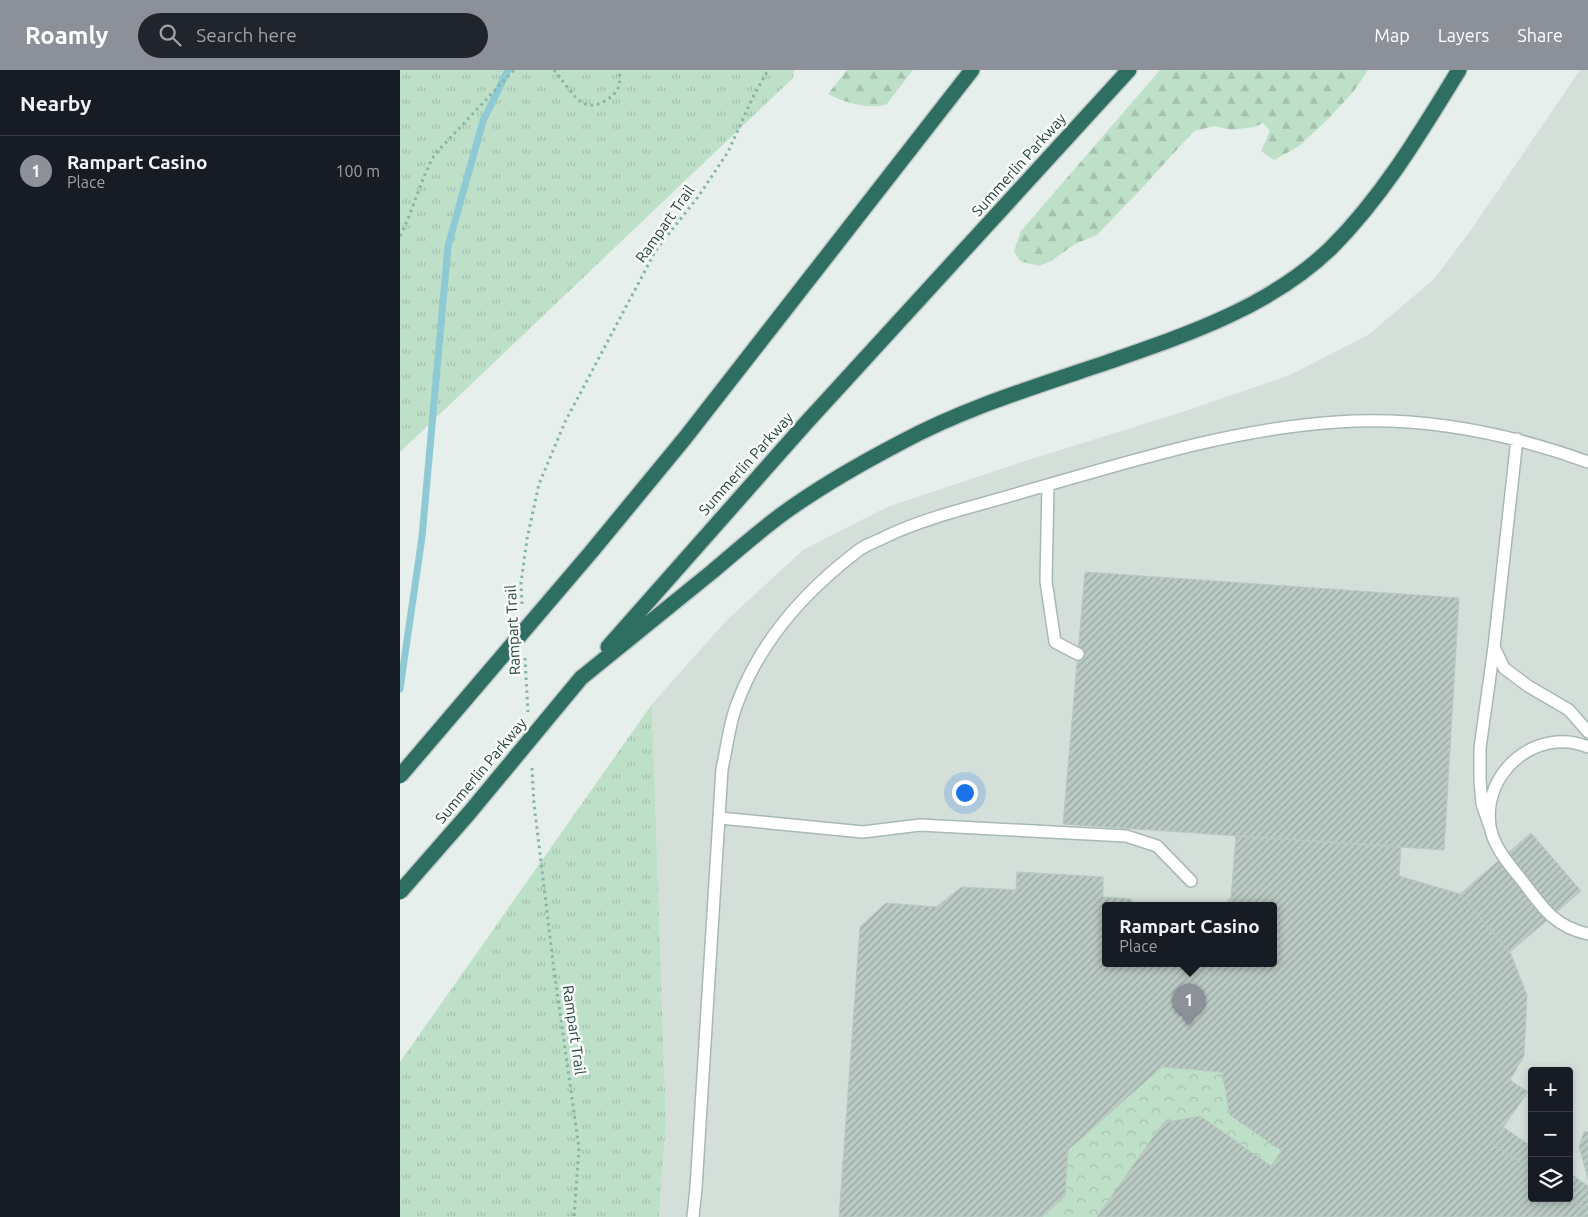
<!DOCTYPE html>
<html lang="en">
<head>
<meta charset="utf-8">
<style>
  body { margin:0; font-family:Ubuntu,sans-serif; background:#20242c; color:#f1f3f6 }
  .controls { position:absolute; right:15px; bottom:15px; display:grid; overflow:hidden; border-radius:5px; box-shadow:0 2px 8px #0003 }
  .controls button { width:45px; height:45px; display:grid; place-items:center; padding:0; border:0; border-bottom:1px solid #363941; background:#171b24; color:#f1f3f6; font:25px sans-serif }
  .you { position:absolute; left:564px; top:722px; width:18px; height:18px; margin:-12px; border:4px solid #fff; border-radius:50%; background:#1a73e8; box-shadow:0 0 0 8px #1a73e833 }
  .badge { display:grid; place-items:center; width:32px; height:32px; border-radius:50%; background:#8c9099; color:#fff; font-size:16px; font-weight:700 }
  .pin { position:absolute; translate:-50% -41px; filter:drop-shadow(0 1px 2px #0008) }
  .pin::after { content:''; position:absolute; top:26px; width:18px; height:15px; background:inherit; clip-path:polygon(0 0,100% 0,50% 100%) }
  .popup { position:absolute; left:702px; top:832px; width:175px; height:65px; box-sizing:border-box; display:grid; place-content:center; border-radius:5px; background:#171b24; filter:drop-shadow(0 1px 4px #0005); font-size:16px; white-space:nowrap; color:#9ea1a6 }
  .popup b { font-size:19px; color:#f1f3f6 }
  .popup::after { content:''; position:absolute; left:50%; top:100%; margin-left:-10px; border:10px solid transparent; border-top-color:#171b24 }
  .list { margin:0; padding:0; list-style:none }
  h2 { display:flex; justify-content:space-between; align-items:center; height:65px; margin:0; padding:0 20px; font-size:21px }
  h2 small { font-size:16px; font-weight:400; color:#9ea1a6 }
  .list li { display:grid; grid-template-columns:32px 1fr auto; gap:15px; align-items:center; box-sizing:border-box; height:70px; padding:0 20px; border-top:1px solid #363941 }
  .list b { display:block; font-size:19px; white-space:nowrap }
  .list p { margin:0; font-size:16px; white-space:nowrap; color:#9ea1a6 }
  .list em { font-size:16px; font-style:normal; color:#9ea1a6 }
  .icon { flex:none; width:28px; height:28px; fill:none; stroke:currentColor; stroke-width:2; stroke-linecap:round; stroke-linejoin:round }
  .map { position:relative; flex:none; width:1188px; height:1147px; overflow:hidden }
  header { display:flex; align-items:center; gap:30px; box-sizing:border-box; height:70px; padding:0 25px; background:#8c9099; color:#fff }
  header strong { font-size:24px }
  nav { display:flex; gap:28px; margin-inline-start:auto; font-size:18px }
  .search { width:350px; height:45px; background:#20242c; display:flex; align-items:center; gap:12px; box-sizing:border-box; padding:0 18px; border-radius:28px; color:#9ea1a6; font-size:19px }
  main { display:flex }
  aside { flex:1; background:#171b24 }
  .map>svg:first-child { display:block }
  .built { fill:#d4dfda; fill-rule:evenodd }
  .grass { fill:url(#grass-tufts) }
  .forest { fill:url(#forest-firs) }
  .park { fill:url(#park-crowns) }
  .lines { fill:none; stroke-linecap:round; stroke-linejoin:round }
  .stream { stroke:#8ec9d4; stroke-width:7 }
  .building { fill:url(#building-hatch); stroke:#b8c9c2 }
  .service-casing { stroke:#a8b8b2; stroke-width:14 }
  .motorway-casing { stroke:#c2cac8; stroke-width:18 }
  .path { stroke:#86b3a5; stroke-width:3; stroke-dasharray:2.5 4; stroke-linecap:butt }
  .service { stroke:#fff; stroke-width:11 }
  .motorway { stroke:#2f6f62; stroke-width:15 }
  .motorway-bridge-casing { stroke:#c2cac8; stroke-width:18; stroke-linecap:butt }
  .motorway-bridge { stroke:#2f6f62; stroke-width:15 }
  .labels { text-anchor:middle; stroke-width:5; stroke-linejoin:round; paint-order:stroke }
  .street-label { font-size:15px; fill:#24423a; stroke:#f7fbf9 }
</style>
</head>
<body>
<header>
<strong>Roamly</strong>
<div class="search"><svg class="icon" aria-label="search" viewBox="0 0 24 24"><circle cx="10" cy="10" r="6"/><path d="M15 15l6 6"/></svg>Search here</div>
<nav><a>Map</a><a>Layers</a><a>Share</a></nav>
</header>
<main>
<aside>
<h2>Nearby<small></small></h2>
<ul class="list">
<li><span class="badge">1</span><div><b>Rampart Casino</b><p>Place</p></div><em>100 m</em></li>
</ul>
</aside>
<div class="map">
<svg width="1188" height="1147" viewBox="0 0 1188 1147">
  <defs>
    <pattern id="grass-tufts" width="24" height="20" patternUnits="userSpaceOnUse" patternTransform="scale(1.25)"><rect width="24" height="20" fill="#bfe0c8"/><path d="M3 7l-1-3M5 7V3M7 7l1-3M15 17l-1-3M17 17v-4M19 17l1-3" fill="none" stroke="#a4c1ad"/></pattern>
    <pattern id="forest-firs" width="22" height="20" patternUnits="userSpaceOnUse" patternTransform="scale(1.25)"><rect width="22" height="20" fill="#bfe0c8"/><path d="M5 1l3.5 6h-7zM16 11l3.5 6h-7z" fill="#a4c1ad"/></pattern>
    <pattern id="park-crowns" width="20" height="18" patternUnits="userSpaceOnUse" patternTransform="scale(1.25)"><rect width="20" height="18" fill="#bfe0c8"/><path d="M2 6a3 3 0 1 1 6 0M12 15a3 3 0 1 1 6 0" fill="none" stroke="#a4c1ad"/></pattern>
    <pattern id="building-hatch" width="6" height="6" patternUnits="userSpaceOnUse" patternTransform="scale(1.25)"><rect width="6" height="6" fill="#bbcac4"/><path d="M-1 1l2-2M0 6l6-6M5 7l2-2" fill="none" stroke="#98a6a0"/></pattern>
  </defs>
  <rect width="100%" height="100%" fill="#e6efeb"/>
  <!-- built -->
  <path class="built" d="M1180,0H1188V1147H259L266,1052L252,634L327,550L403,480L487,437L631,389L773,345L890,305L968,265L1034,209L1071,160ZM705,836H873V894H705ZM1132,1001H1169V1128H1132Z"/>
  <!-- grass -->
  <path class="grass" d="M0,0H394L393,8L0,382Z
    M252,634L266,1052L259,1147H0V992Z"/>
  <!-- forest -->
  <path class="forest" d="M447,0H513L486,35C466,39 446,33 428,24Z
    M760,0H968L954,21L928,49L899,76L874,90L861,81L870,61L863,53L854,57L831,60L815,56L794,61L741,119L697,165L675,174L651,191L639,196L620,191L614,181L621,161Z"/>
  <!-- park -->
  <path class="park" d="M762,997L822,1002L830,1045L882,1081L871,1096L800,1047L763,1053L697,1147H642L665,1126L668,1080Z"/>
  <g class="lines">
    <!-- stream -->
    <path class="stream" d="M0,619L22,467L48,176L83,51L108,0"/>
  </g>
  <!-- building -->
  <path class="building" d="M685,502L1059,528L1044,780L663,754Z
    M1131,763L1181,821L1110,882L1060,824Z
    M836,766L1001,777L999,806L1060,824L1110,882L1127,925L1124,986L1110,1010L1128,1022L1092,1073L1132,1101V1128H1169L1188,1141V1147H697L763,1053L800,1046L871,1096L882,1081L830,1045L822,1002L762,997L668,1080L665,1126L642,1147H439L460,857L486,833L536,837L562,817L616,820L617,802L703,807V827L730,829L736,836H705V894H873V836H822L831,828Z
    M1103,1057L1132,1077V1101L1092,1073Z
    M1188,1061V1109L1179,1076L1184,1062Z
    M1169,1103L1188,1116V1141L1169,1128Z"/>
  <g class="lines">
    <defs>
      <path id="service" d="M648,415L646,511L655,572L678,584
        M1094,577L1104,598L1128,616L1169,640L1188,662
        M1188,677C1137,656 1082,702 1090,756C1094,780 1113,798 1127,817C1145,841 1157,857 1188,864
        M320,748L463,762L520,755L726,766L757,776L791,811
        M1090,757L1082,734L1080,710V678L1094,577L1117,369
        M293,1147L296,1118L322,699C327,678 329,654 337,634C360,571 406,520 459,480C467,474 478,471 487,466C530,446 577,436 623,422C726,393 829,359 937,352C1022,346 1108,363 1188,392"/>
      <path id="motorway" d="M192,481L285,368L572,0
        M208,577L406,353L729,0
        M181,608C225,572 269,537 313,501C335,482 357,463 381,445C418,418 458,395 498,374C564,338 637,316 708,292C786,265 870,237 931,178C983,126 1021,62 1059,0"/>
    </defs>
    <!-- service casing -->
    <use href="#service" class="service-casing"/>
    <!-- motorway casing -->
    <use href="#motorway" class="motorway-casing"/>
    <!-- path -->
    <path class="path" d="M154,0C161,8 174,28 183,33C194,40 215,28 219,16C220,11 220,5 219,0
      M0,166C14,139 20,110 35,84L114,0
      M122,534L121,513L127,469L139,414L165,352L256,180L298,127L328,82L352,29L368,0
      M125,588L128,642
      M132,698L134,734L154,900L179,1078L174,1147"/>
    <!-- service -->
    <use href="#service" class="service"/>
    <!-- motorway -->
    <use href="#motorway" class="motorway"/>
    <defs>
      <path id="motorway-bridge" d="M0,706L192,481
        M0,822L70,742L181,608"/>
    </defs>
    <!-- motorway-bridge casing -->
    <use href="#motorway-bridge" class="motorway-bridge-casing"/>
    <!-- motorway-bridge -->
    <use href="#motorway-bridge" class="motorway-bridge"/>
  </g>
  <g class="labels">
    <!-- street labels -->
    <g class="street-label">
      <text transform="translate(619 95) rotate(-48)" y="5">Summerlin Parkway</text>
      <text transform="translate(265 154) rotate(-55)" y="5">Rampart Trail</text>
      <text transform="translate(346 394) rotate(-48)" y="5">Summerlin Parkway</text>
      <text transform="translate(113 560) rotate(-93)" y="5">Rampart Trail</text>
      <text transform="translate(81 701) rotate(-50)" y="5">Summerlin Parkway</text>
      <text transform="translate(174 960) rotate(82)" y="5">Rampart Trail</text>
    </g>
  </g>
</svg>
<div class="controls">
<button>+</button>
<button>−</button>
<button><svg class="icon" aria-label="layers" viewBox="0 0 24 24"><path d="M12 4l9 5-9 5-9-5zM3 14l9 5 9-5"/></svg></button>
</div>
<div class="you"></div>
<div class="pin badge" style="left:789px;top:955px">1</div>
<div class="popup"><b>Rampart Casino</b>Place</div>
</div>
</main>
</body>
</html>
